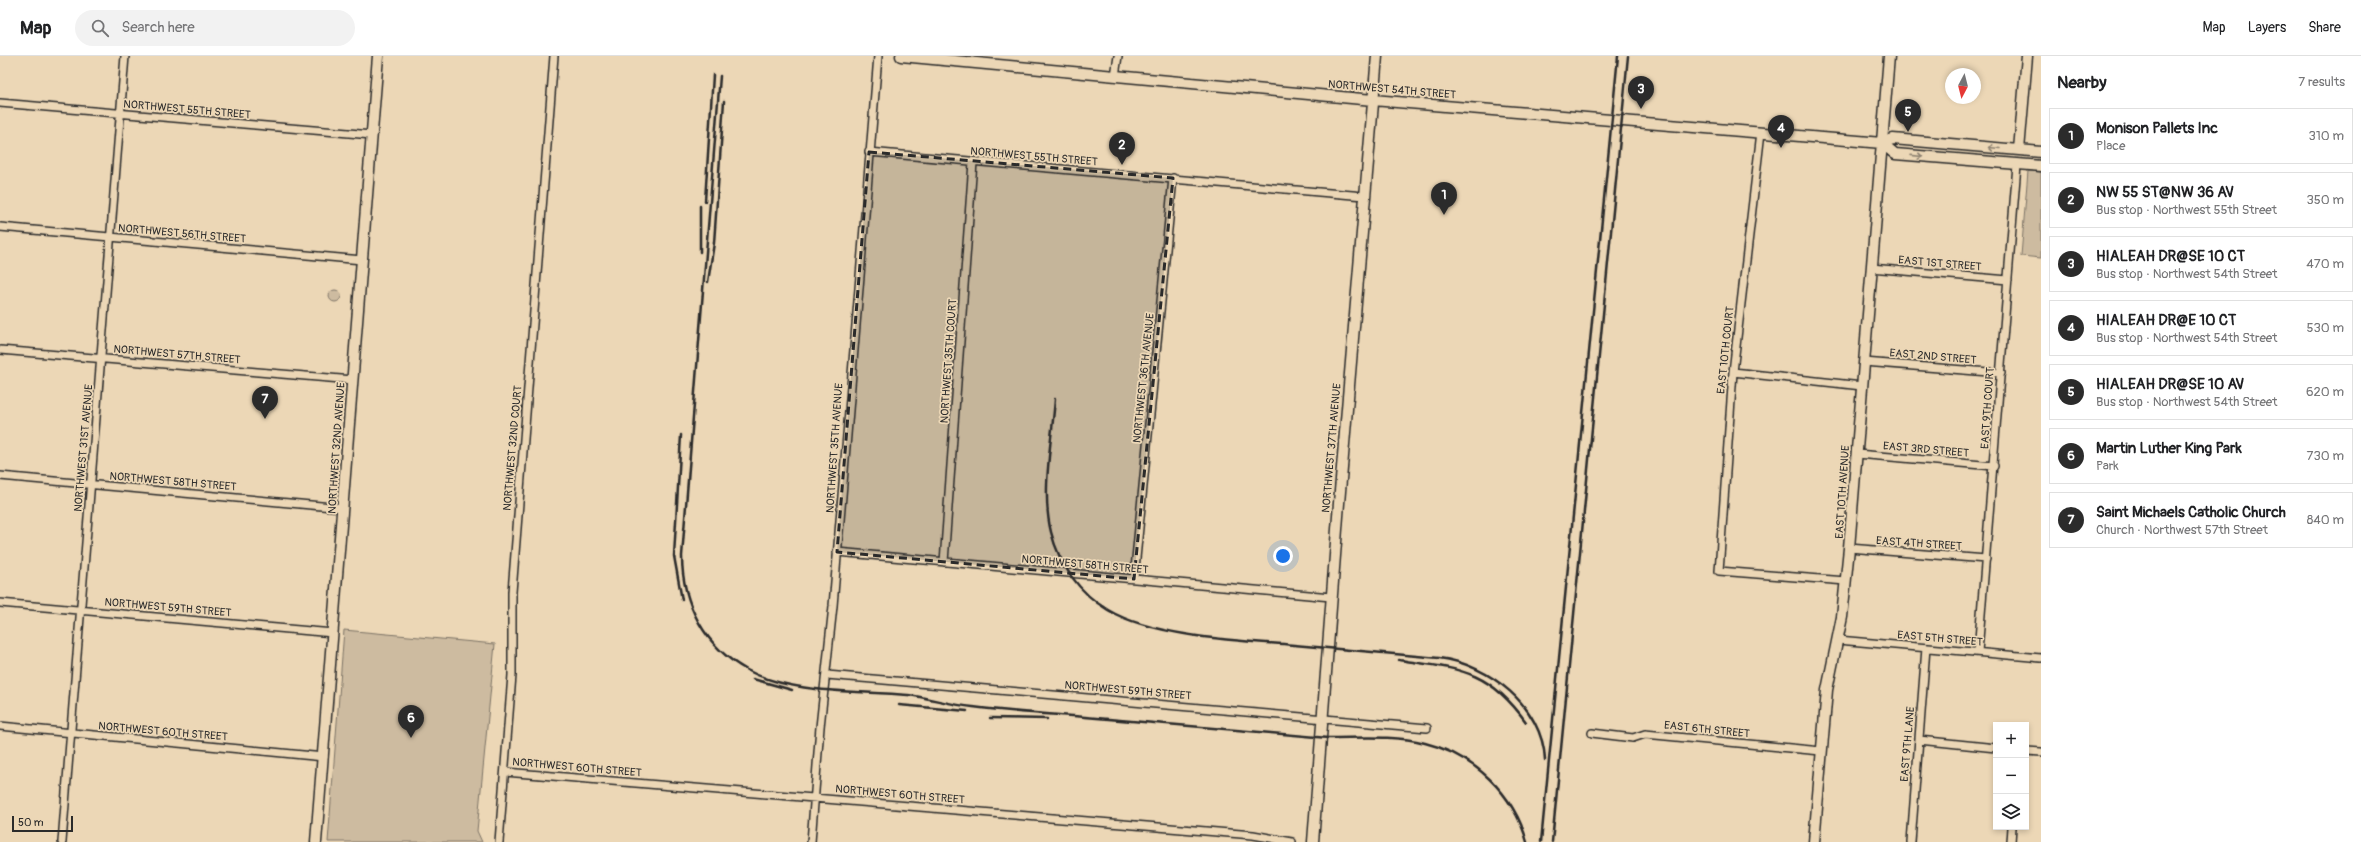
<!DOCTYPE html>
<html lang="en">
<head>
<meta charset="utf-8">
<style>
  body { margin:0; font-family:Pangolin,sans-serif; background:#f2f2f2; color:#202124 }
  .controls { position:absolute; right:12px; bottom:12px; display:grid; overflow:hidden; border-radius:0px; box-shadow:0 2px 6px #0003 }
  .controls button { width:36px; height:36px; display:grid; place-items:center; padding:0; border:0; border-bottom:1px solid #e0e0e0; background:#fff; color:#202124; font:20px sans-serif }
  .compass { position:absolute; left:1945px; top:12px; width:36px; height:36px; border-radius:50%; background:#fff; box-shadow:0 2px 6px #0003; rotate:187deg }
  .scale { position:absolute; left:12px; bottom:10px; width:61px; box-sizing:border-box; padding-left:4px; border:2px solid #2b2b2b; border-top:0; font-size:11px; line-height:14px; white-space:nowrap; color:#2b2b2b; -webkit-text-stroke:3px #ecd7b6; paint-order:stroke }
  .you { position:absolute; left:1283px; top:500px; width:14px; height:14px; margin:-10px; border:3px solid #fff; border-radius:50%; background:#1a73e8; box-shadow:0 0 0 6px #1a73e833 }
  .badge { display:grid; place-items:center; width:26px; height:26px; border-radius:50%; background:#2b2b2b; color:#fff; font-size:13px; font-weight:700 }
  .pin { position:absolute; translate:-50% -33px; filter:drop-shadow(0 1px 2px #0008) }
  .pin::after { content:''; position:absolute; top:21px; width:14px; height:12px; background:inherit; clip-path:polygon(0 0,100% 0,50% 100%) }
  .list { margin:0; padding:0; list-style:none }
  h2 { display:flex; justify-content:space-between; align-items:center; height:52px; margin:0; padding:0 16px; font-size:17px }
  h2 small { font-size:13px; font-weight:400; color:#757577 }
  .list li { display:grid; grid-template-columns:26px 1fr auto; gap:12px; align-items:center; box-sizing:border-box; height:56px; margin:0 8px 8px; padding:0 8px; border:1px solid #e0e0e0; border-radius:0px }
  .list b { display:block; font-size:15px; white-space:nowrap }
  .list p { margin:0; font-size:13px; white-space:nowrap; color:#757577 }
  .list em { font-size:13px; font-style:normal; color:#757577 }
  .icon { flex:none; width:22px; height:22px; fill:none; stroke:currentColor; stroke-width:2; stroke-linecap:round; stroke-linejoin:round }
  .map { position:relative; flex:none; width:2041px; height:786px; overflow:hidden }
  header { display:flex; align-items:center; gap:24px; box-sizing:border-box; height:56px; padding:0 20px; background:#fff; border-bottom:1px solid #e0e0e0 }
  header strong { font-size:19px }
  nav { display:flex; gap:22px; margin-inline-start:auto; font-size:14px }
  .search { width:280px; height:36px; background:#f2f2f2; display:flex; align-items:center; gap:10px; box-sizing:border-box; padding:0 14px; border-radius:22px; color:#757577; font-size:15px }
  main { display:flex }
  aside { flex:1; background:#fff }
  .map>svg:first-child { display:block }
  .green { fill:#cdbba0; stroke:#7c7366 }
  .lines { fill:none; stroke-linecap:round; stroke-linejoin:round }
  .street-casing { stroke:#2b2b2b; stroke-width:10 }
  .secondary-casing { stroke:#2b2b2b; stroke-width:13 }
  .street { stroke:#ecd7b6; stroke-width:7 }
  .secondary { stroke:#ecd7b6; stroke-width:10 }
  .rail { stroke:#2b2b2b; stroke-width:2.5 }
  .oneway { stroke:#8c8170 }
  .marked { fill:#2b2b2b; fill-opacity:0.2; stroke:#2b2b2b; stroke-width:3; stroke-dasharray:8 5; stroke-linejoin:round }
  .labels { text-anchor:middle; stroke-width:3.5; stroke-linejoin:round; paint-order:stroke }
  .street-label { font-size:11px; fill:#2b2b2b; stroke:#ecd7b6 }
</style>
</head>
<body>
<header>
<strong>Map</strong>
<div class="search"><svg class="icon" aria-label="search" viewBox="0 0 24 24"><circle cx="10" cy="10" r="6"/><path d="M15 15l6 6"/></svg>Search here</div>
<nav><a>Map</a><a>Layers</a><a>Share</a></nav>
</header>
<main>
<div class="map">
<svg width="2041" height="786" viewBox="0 0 2041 786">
  <rect width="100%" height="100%" fill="#ecd7b6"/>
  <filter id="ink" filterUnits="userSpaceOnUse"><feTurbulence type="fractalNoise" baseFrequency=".025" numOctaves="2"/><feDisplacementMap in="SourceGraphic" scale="8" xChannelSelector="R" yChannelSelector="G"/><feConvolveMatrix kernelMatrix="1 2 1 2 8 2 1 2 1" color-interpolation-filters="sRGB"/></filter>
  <g filter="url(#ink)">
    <!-- green -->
    <path class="green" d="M2028,115L2041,116V202L2021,200Z
      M329 240a6 6 0 1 1 12 0a6 6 0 1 1-12 0Z
      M344,574L495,588L477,775L482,786H328Z"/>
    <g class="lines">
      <defs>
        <path id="street" d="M1115,20L1118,0
          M0,47L372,79
          M1761,76L1733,316L1719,515L1846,525
          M869,96L1364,140
          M0,171L362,204
          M1871,212L2008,224
          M0,294L353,324
          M1864,306L2001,317
          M1733,316L1862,330
          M1857,398L1994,410
          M0,420L343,452
          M1849,492L1986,503
          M837,496L1331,541
          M944,506L973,106
          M1134,523L1173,122
          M0,547L333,577
          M1838,584L2041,602
          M1978,596L2017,109
          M827,619L1427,672
          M0,670L324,701
          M1592,677L1633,682L1645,678L1821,695
          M1919,684L1996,692
          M2026,695L2041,696
          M505,716L1253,779L1292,786
          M62,786L125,0
          M499,786L512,619V536L554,0
          M811,786L820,671L833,550L878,0
          M1911,786L1926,592
          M2011,786L2012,771"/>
        <path id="secondary" d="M901,0L1373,44L1882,87L1893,83L2041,96
          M1882,87L1895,98L2041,110
          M2019,94L2027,0
          M316,786L378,0
          M1313,786L1339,447L1377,0
          M1814,786L1827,634L1842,561L1849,492L1889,0"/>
      </defs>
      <!-- street casing -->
      <use href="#street" class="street-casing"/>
      <!-- secondary casing -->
      <use href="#secondary" class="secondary-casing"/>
      <!-- street -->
      <use href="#street" class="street"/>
      <!-- secondary -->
      <use href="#secondary" class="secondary"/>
      <!-- rail -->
      <path class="rail" d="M720,20L682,500C682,548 705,591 747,614C792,639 858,634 908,639C930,642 951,649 973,651C1010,656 1048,658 1085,661C1166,668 1247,675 1328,682C1360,682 1394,679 1425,687C1474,699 1514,738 1527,786
        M705,145L713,19
        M700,150V196
        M708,226L714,187L724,45
        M1055,343C1052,384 1041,436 1051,476C1059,508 1079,537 1108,554C1153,581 1242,585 1294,589C1343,593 1391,598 1439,602C1489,608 1543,651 1545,704
        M681,379L674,500L682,544
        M1399,604C1459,613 1488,613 1526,666
        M753,623L792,634
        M899,649L967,655
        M990,662L1047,663
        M1541,786L1618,0
        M1552,786L1628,0"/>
    </g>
    <!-- one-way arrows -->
    <defs><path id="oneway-shaft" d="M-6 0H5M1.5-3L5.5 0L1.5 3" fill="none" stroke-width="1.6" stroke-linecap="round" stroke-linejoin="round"/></defs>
    <g class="oneway">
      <use href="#oneway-shaft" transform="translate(1994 92) rotate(-175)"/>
      <use href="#oneway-shaft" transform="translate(1917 100) rotate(6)"/>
    </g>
  </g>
  <!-- marked area -->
  <path class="marked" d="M869,96L1173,122L1134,523L837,496Z"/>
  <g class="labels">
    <!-- street labels -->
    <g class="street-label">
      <text transform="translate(1392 33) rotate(5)" y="4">NORTHWEST 54TH STREET</text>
      <text transform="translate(187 53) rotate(5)" y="4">NORTHWEST 55TH STREET</text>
      <text transform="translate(1034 100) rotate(5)" y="4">NORTHWEST 55TH STREET</text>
      <text transform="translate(182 177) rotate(5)" y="4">NORTHWEST 56TH STREET</text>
      <text transform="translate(1940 207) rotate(5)" y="4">EAST 1ST STREET</text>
      <text transform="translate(1725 294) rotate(-84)" y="4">EAST 10TH COURT</text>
      <text transform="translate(177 298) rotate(5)" y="4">NORTHWEST 57TH STREET</text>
      <text transform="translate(1933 300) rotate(5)" y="4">EAST 2ND STREET</text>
      <text transform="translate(948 305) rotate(-86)" y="4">NORTHWEST 35TH COURT</text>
      <text transform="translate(1143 322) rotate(-84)" y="4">NORTHWEST 36TH AVENUE</text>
      <text transform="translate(1987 352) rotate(-86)" y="4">EAST 9TH COURT</text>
      <text transform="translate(83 392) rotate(-85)" y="4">NORTHWEST 31ST AVENUE</text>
      <text transform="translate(336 392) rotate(-86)" y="4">NORTHWEST 32ND AVENUE</text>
      <text transform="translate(512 392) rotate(-85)" y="4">NORTHWEST 32ND COURT</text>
      <text transform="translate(834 392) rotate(-86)" y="4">NORTHWEST 35TH AVENUE</text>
      <text transform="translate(1331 392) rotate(-85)" y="4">NORTHWEST 37TH AVENUE</text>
      <text transform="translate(1926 393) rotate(5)" y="4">EAST 3RD STREET</text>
      <text transform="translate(173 425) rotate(5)" y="4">NORTHWEST 58TH STREET</text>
      <text transform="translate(1842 436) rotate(-86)" y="4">EAST 10TH AVENUE</text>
      <text transform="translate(1919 487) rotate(4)" y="4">EAST 4TH STREET</text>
      <text transform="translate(1085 508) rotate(5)" y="4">NORTHWEST 58TH STREET</text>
      <text transform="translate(168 551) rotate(5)" y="4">NORTHWEST 59TH STREET</text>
      <text transform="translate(1940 582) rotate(5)" y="4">EAST 5TH STREET</text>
      <text transform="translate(1128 634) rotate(5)" y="4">NORTHWEST 59TH STREET</text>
      <text transform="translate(1707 673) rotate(6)" y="4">EAST 6TH STREET</text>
      <text transform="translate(163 675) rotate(5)" y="4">NORTHWEST 60TH STREET</text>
      <text transform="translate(1907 688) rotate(-85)" y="4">EAST 9TH LANE</text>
      <text transform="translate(577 711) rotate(5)" y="4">NORTHWEST 60TH STREET</text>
      <text transform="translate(900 738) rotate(5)" y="4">NORTHWEST 60TH STREET</text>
    </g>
  </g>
</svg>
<div class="controls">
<button>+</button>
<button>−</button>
<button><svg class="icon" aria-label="layers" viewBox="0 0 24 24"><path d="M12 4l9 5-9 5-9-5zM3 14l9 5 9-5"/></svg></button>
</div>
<svg class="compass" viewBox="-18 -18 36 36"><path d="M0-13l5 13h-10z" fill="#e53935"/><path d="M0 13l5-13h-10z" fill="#757577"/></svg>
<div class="scale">50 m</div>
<div class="you"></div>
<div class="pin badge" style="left:1444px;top:159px">1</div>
<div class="pin badge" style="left:1122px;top:109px">2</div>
<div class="pin badge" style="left:1641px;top:53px">3</div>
<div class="pin badge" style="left:1781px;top:92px">4</div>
<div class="pin badge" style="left:1908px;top:76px">5</div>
<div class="pin badge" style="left:411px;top:682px">6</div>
<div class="pin badge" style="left:265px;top:363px">7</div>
</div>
<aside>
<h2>Nearby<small>7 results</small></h2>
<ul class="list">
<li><span class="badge">1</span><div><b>Monison Pallets Inc</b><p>Place</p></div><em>310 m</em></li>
<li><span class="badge">2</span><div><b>NW 55 ST@NW 36 AV</b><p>Bus stop · Northwest 55th Street</p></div><em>350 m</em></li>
<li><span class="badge">3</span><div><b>HIALEAH DR@SE 10 CT</b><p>Bus stop · Northwest 54th Street</p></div><em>470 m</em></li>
<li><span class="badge">4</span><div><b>HIALEAH DR@E 10 CT</b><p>Bus stop · Northwest 54th Street</p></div><em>530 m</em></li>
<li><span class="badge">5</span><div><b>HIALEAH DR@SE 10 AV</b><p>Bus stop · Northwest 54th Street</p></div><em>620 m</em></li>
<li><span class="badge">6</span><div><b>Martin Luther King Park</b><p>Park</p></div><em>730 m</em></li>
<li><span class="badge">7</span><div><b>Saint Michaels Catholic Church</b><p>Church · Northwest 57th Street</p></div><em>840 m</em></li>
</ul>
</aside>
</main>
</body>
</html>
